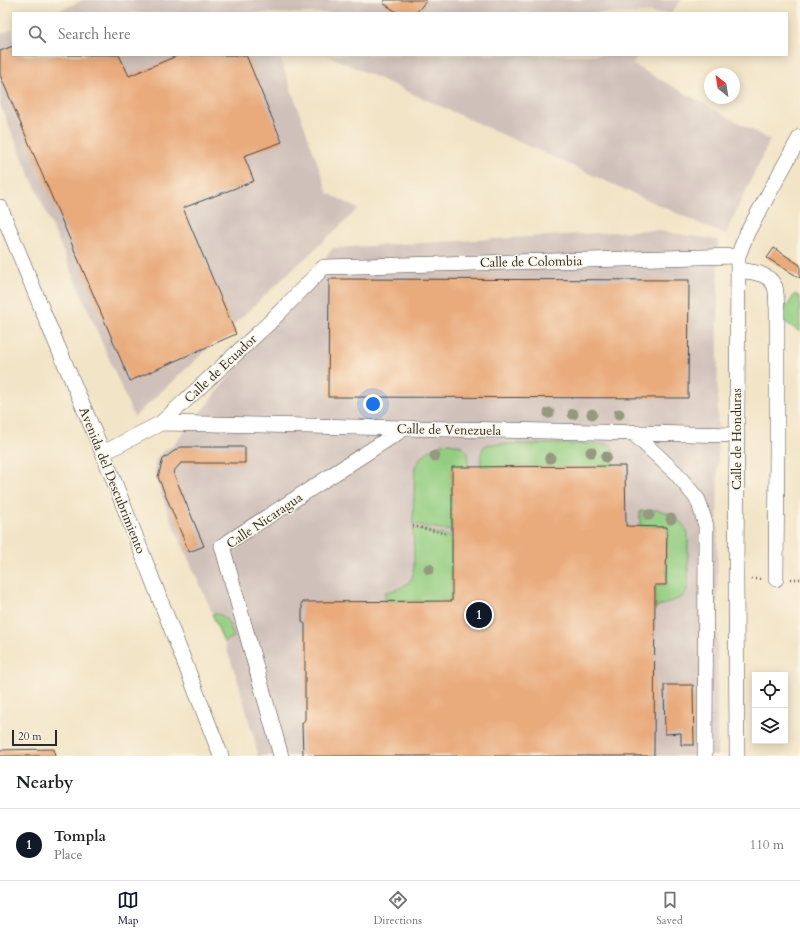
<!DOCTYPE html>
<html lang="en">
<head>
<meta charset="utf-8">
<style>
  body { margin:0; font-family:Cardo,serif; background:#f6f6f6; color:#202124 }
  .controls { position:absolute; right:12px; bottom:12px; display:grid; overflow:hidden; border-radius:0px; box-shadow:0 2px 10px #0003 }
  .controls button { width:36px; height:36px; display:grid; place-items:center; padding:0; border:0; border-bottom:1px solid #e0e0e0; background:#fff; color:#202124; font:20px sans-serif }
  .compass { position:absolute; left:704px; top:68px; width:36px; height:36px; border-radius:50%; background:#fff; box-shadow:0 2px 10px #0003; rotate:330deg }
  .scale { position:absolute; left:12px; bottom:10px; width:45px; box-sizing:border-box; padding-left:4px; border:2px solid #2b2b2b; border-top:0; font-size:11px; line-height:14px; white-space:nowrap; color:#2b2b2b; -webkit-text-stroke:3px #fcf5e5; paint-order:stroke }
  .you { position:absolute; left:373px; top:404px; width:14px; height:14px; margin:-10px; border:3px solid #fff; border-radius:50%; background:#1a73e8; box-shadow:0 0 0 6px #1a73e833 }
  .badge { display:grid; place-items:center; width:26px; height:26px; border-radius:50%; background:#111827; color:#fff; font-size:13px; font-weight:700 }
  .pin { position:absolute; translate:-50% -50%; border:2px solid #fff; box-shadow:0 1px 4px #0006 }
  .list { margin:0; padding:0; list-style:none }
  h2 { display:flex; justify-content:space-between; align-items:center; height:52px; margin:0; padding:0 16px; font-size:17px }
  h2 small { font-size:13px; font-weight:400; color:#757577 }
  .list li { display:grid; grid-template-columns:26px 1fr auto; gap:12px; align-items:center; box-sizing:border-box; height:72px; padding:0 16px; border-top:1px solid #e0e0e0 }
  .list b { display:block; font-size:15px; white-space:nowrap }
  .list p { margin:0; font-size:13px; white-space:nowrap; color:#757577 }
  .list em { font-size:13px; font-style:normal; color:#757577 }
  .icon { flex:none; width:22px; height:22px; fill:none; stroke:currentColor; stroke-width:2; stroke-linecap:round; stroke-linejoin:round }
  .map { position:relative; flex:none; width:800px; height:756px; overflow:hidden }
  .search { position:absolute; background:#fff; box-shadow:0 2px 10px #0003; left:12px; right:12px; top:12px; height:44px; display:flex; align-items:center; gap:10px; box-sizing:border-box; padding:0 14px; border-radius:0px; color:#757577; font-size:15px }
  .sheet { height:124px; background:#fff }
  nav { display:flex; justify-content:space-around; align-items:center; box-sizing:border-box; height:56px; border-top:1px solid #e0e0e0; background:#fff; font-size:11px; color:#757577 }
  nav a { display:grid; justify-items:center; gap:2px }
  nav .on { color:#111827 }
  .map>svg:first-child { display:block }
  .industrial { fill:#cfc0ba }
  .green { fill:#93cd81; stroke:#5f7c56 }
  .building { fill:#e9aa7b }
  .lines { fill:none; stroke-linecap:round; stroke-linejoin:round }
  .minor-casing { stroke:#494742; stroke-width:16 }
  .path { stroke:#494742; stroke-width:2.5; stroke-dasharray:1 3; stroke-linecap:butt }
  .minor { stroke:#fff; stroke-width:15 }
  .tree { fill:#969980 }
  .labels { text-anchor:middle; stroke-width:3; stroke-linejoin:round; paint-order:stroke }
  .street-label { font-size:13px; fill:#2b2b2b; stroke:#fcf5e5 }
</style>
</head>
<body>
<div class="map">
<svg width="800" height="756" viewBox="0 0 800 756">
  <rect width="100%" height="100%" fill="#fcf5e5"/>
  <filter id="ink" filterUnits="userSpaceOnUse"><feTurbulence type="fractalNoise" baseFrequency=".025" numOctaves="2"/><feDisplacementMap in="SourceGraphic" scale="8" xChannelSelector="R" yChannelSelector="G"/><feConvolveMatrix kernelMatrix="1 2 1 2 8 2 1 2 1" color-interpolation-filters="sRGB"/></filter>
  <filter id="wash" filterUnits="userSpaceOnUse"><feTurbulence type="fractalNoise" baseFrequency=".012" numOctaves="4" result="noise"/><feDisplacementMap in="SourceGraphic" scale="16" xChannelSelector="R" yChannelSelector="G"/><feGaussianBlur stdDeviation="0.9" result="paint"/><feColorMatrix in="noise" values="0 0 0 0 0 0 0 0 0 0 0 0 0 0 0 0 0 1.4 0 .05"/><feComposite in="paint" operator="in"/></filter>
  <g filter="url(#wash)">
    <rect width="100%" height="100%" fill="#f2e4c7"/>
    <!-- industrial -->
    <path class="industrial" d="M84,0H681L671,13H52Z
      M13,29V55H279L328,193L358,209L134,417L0,105V35Z
      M327,55H639L632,64L770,140L725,235Z
      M653,230L718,240L717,756H258L254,738L236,675L219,628L169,515L155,475V463L157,458L165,450L173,446L333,248Z"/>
    <!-- green -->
    <path class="green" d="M795,294L800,297V332L779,318Z
      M450,443L462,446L468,452V467L452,468V531L413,524L415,467L420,458L430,450L442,444Z
      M488,444H609L613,448V467H481C481,458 479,449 488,444Z
      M658,510C671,513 684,521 688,534V587L686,593L682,597L655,608V585H666L667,527L640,526V511Z
      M413,528L452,537V601H385V592C393,592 408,586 412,578C416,570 413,539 413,528Z
      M212,614C228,613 229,625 234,637L224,642Z"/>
    <g id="blocks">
      <!-- building -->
      <path class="building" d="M385,0H427L416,13H398L383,3Z
        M13,46V55H119L129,76L179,55H246L282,142L244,156L254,181L183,208L236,334L130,381L0,75V51Z
        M774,248L800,265V278L767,258Z
        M329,279L689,280L688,398L328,397Z
        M180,447H245V463H181L173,472L204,546L189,552L158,477L163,459Z
        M625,466L626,526L667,527L666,585H655L654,756H303L302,723L305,720V624L302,622V602L452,601V467Z
        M664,685H693L694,745H681V733L665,734Z
        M54,749L55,756H0V750Z"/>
    </g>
  </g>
  <g filter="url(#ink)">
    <use href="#blocks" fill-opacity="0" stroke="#494742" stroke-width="1"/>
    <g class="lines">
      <defs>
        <path id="minor" d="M0,207L46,319L103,453L221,756
          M738,270C751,272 769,272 775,287C777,293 776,302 777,309V447L776,579
          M161,423L737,435
          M632,432L676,473L698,500L706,526L705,756
          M103,453L161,423L268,324L324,267L738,256
          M281,756L222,546L405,428
          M737,756L736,579L738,256L747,233L800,137"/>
      </defs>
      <!-- minor casing -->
      <use href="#minor" class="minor-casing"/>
      <!-- path -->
      <path class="path" d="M413,526L448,534
        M751,579H762
        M791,579H800"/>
      <!-- minor -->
      <use href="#minor" class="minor"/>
    </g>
    <!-- trees -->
    <g class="tree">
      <circle cx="549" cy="413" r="5.5"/>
      <circle cx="573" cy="414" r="5.5"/>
      <circle cx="592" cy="414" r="5.5"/>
      <circle cx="619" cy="414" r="5.5"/>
      <circle cx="591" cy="452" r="5.5"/>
      <circle cx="435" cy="456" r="5.5"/>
      <circle cx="606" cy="457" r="5.5"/>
      <circle cx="550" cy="458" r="5.5"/>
      <circle cx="649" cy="515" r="5.5"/>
      <circle cx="671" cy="519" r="5.5"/>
      <circle cx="429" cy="569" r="5.5"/>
    </g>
  </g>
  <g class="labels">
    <!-- street labels -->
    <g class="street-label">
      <text transform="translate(531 261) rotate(-1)" y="5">Calle de Colombia</text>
      <text transform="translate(220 368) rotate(-43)" y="5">Calle de Ecuador</text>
      <text transform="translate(449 429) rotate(1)" y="5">Calle de Venezuela</text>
      <text transform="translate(736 439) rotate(-90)" y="5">Calle de Honduras</text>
      <text transform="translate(113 480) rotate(68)" y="5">Avenida del Descubrimiento</text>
      <text transform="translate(264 520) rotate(-34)" y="5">Calle Nicaragua</text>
    </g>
  </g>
</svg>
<div class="controls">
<button><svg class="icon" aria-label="locate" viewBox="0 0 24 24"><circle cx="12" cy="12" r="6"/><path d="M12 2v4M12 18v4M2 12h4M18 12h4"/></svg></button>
<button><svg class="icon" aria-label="layers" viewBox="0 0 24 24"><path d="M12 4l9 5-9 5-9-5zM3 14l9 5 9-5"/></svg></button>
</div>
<svg class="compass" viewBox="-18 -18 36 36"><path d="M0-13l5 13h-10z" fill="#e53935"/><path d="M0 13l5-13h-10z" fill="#757577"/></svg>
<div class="scale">20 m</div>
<div class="you"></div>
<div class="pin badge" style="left:479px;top:615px">1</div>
<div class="search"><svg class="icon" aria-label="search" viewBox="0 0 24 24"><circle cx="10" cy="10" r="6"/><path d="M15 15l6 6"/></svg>Search here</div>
</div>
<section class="sheet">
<h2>Nearby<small></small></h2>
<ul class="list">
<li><span class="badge">1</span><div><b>Tompla</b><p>Place</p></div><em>110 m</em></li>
</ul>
</section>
<nav>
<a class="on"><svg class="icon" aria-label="map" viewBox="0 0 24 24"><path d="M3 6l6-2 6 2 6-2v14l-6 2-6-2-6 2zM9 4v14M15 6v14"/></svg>Map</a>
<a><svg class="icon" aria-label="directions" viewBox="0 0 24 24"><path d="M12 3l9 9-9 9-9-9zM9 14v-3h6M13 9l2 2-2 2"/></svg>Directions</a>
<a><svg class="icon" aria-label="saved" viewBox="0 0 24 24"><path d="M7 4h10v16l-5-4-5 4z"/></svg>Saved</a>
</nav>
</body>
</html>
